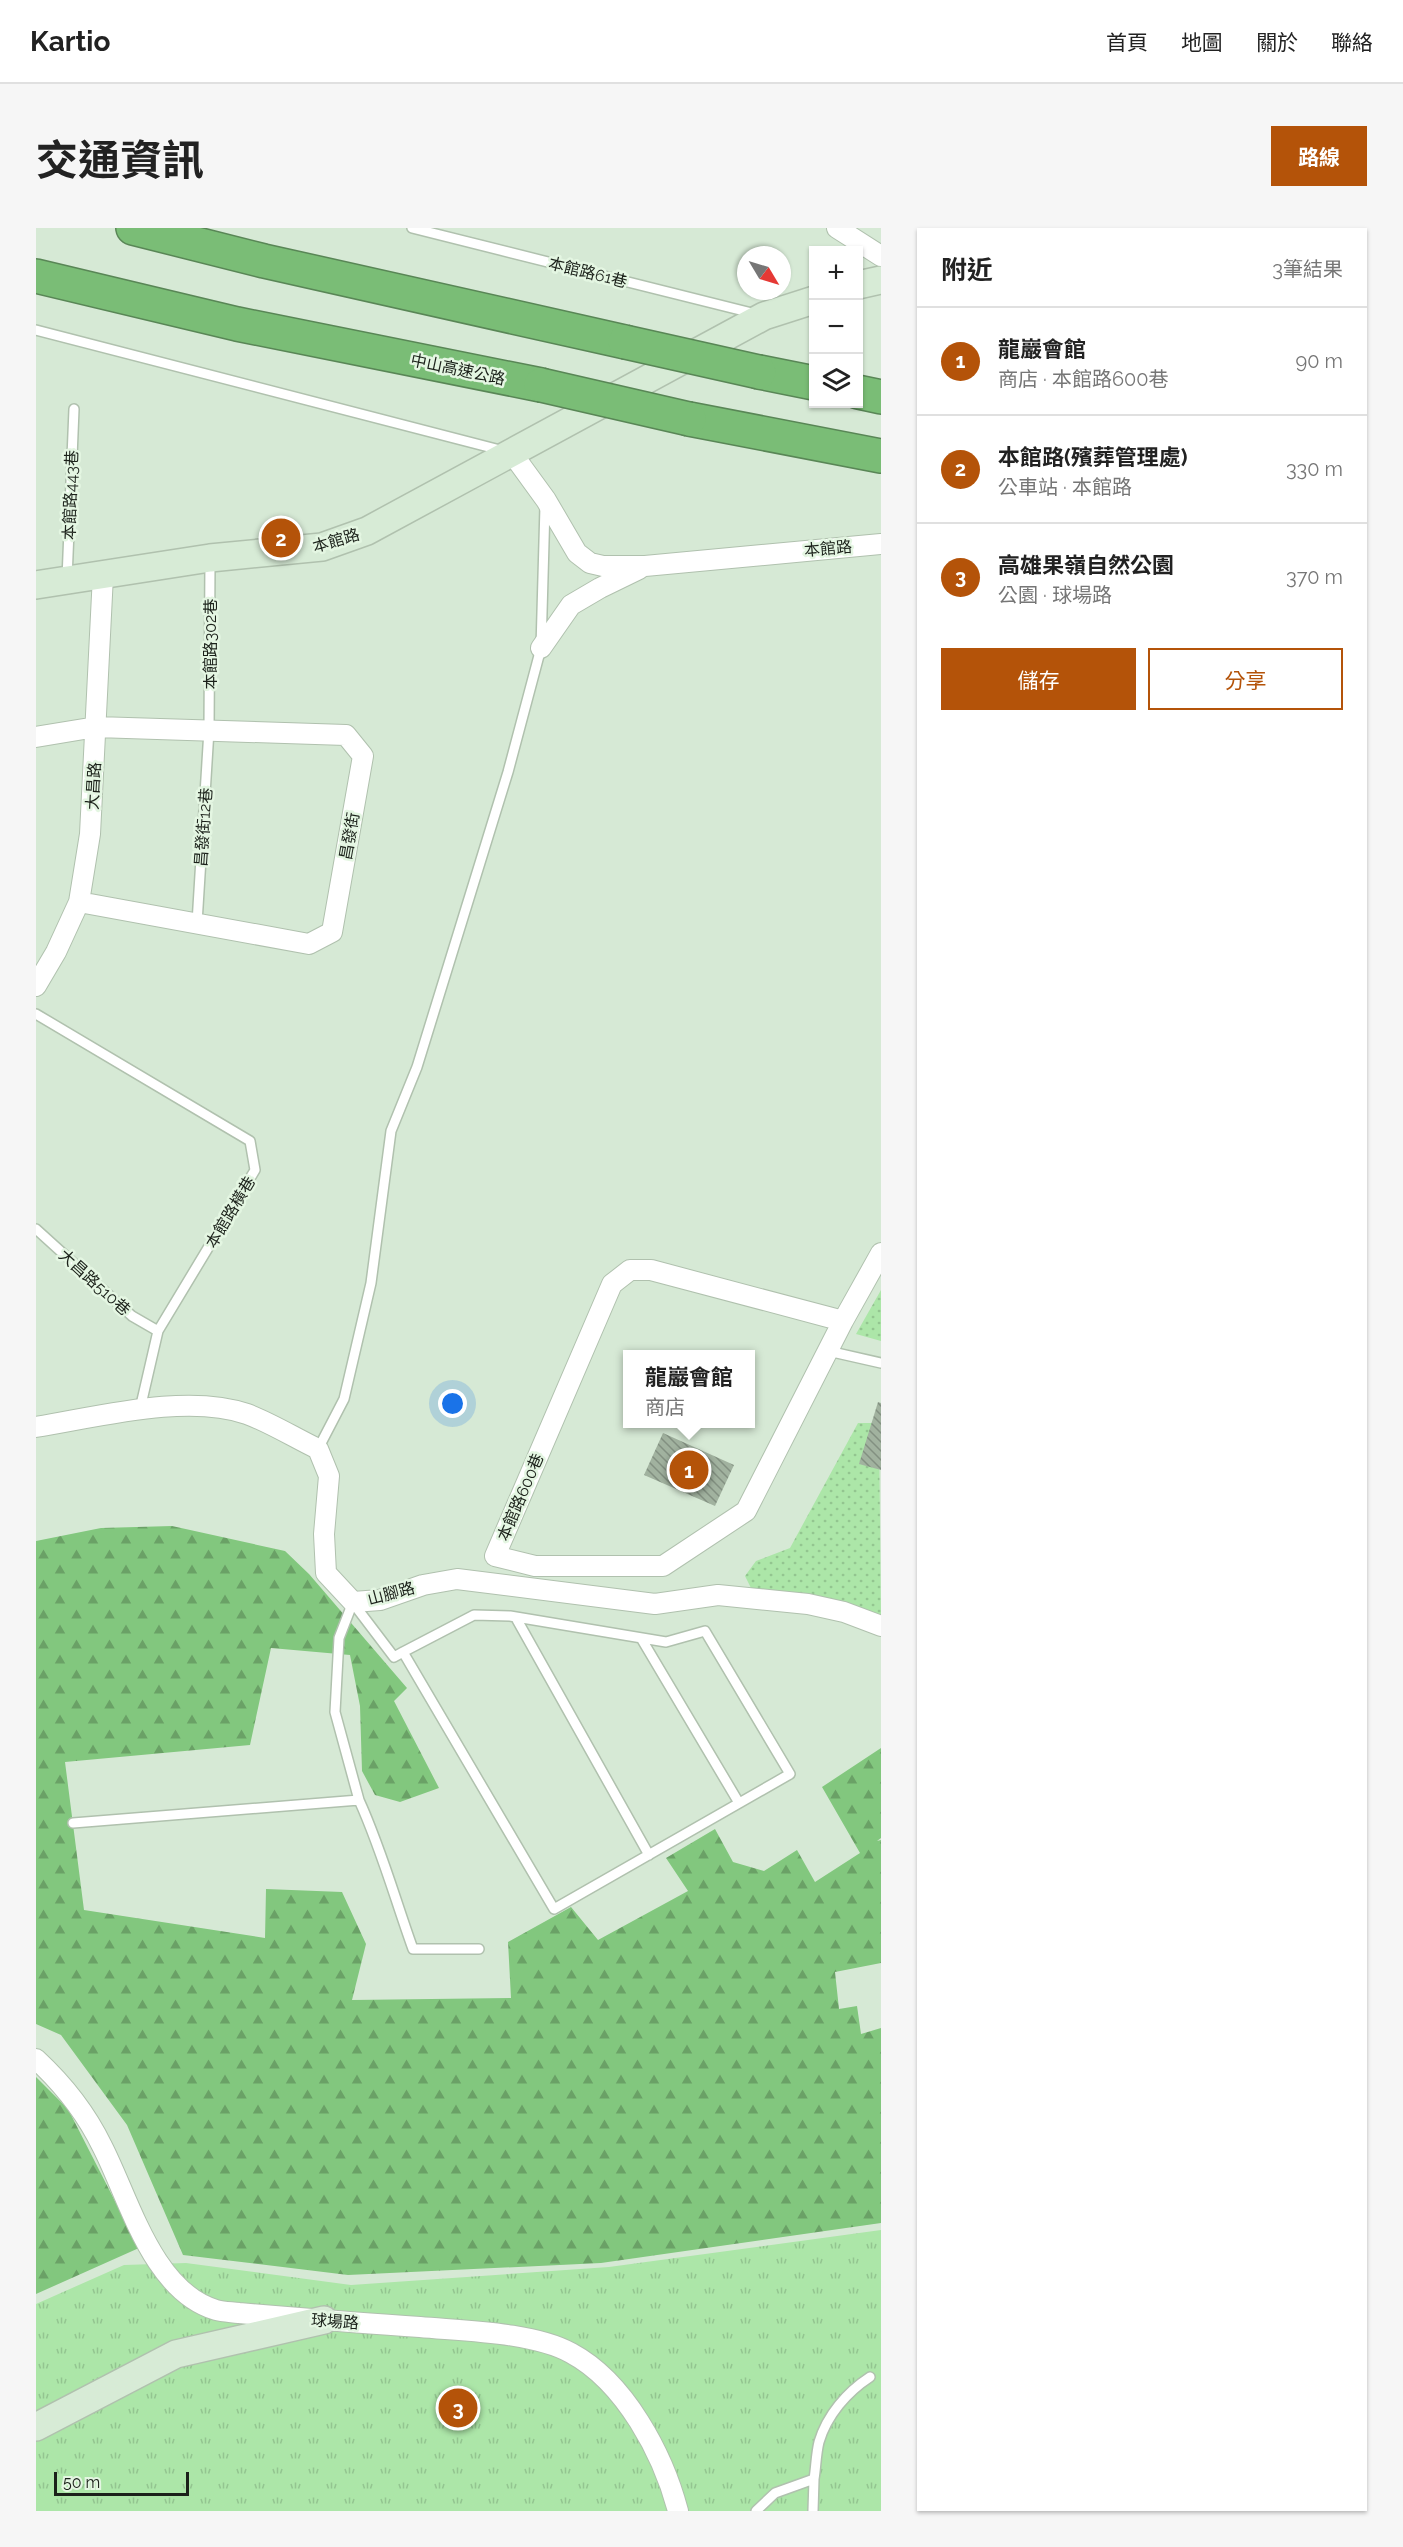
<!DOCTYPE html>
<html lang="zh-TW">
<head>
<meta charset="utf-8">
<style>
  body { margin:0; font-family:Raleway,"Noto Sans TC",sans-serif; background:#f6f6f6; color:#222 }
  .controls { position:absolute; right:18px; top:18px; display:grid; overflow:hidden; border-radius:0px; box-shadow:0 2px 4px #0004 }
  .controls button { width:54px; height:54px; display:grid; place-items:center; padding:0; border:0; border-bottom:2px solid #e0e0e0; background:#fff; color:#222; font:30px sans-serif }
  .compass { position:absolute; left:701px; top:18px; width:54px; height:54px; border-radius:50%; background:#fff; box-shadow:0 2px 4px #0004; rotate:128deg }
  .scale { position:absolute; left:18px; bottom:15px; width:135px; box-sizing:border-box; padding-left:6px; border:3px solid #1b211a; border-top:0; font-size:16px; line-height:21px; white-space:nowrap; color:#1b211a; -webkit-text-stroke:4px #e4f6e2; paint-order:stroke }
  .you { position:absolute; left:417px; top:1176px; width:21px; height:21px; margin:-15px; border:4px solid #fff; border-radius:50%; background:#1a73e8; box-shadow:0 0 0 9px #1a73e833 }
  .badge { display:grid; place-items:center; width:39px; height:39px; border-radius:50%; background:#b45309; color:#fff; font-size:20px; font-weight:700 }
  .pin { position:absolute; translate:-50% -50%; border:3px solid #fff; box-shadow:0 2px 6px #0006 }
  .popup { position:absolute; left:587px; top:1122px; width:132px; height:78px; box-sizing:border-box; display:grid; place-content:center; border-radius:0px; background:#fff; filter:drop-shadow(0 2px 4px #0005); font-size:20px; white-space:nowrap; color:#767676 }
  .popup b { font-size:22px; color:#222 }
  .popup::after { content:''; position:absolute; left:50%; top:100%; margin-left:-12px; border:12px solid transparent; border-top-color:#fff }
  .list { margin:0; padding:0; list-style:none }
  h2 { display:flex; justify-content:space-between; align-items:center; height:78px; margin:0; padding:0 24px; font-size:26px }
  h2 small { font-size:20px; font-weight:400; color:#767676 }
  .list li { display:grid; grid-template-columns:39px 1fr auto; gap:18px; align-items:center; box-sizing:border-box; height:108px; padding:0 24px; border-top:2px solid #e0e0e0 }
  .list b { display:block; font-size:22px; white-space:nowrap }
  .list p { margin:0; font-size:20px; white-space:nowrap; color:#767676 }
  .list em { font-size:20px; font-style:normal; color:#767676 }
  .actions { display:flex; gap:12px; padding:18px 24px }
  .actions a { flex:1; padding:14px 0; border:2px solid #b45309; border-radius:0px; text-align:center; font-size:21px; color:#b45309 }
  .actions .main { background:#b45309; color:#fff }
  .icon { flex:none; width:33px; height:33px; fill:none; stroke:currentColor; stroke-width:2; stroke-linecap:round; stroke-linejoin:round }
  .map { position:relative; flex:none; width:845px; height:2283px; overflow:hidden; border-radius:0px }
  header { display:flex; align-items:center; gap:36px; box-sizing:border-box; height:84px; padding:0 30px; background:#fff; border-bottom:2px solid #e0e0e0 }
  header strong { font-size:28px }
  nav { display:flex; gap:33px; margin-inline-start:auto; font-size:21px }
  .intro { display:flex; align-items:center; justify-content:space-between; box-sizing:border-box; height:144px; padding:0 36px }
  h1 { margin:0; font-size:42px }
  .button { padding:15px 27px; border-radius:0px; background:#b45309; color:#fff; font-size:21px; font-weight:700 }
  main { display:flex; gap:36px; padding:0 36px }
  aside { flex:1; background:#fff; border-radius:0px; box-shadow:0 2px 4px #0004 }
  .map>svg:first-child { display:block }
  .grass { fill:url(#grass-dots) }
  .forest { fill:url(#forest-firs) }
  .park { fill:url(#park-tufts) }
  .building { fill:url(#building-back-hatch) }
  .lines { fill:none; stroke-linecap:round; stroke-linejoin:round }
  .lane-casing { stroke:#b0c1ae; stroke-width:12 }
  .street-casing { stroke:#b0c1ae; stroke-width:22 }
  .secondary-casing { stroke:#b0c1ae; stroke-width:30 }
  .highway-casing { stroke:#598656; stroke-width:36 }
  .lane { stroke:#fff; stroke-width:9 }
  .street { stroke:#fff; stroke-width:20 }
  .secondary { stroke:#d7ebd6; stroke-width:27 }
  .highway { stroke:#7abd76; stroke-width:33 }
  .highway-bridge-casing { stroke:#598656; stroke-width:36; stroke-linecap:butt }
  .highway-bridge { stroke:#7abd76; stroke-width:33 }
  .labels { text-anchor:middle; stroke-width:5; stroke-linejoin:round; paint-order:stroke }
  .street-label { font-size:16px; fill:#1b211a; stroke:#e4f6e2 }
</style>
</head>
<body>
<header>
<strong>Kartio</strong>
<nav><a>首頁</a><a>地圖</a><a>關於</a><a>聯絡</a></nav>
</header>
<div class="intro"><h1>交通資訊</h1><a class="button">路線</a></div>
<main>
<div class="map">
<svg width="845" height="2283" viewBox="0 0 845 2283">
  <defs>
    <pattern id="grass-dots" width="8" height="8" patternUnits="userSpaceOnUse" patternTransform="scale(1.5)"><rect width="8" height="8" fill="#ace6a8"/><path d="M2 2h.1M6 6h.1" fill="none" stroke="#93c590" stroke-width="1.8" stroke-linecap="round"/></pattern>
    <pattern id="forest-firs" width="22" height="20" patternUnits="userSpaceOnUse" patternTransform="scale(1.5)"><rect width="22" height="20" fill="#82c77e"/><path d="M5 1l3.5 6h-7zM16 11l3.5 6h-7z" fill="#6aa166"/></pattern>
    <pattern id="park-tufts" width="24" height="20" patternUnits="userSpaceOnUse" patternTransform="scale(1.5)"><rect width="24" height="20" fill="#ace6a8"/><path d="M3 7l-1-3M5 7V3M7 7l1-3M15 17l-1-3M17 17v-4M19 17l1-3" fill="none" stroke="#93c590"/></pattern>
    <pattern id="building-back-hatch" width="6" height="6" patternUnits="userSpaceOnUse" patternTransform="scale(1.5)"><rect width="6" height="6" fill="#a1b29f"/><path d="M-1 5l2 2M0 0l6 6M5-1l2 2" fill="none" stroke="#829081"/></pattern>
  </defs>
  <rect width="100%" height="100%" fill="#d6e9d5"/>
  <!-- grass -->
  <path class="grass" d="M845,1062V1113L820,1106Z
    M822,1195H843L845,1389L814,1378L715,1360L709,1348L720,1333L754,1320Z"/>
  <!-- forest -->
  <path class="forest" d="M136,1298L249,1323L273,1346L371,1460L358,1473L403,1560L364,1574L339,1567L326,1543L324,1478L314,1427L235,1420L214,1517L29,1534L48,1682L229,1710L230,1661L306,1664L330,1716L316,1772L475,1770L472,1714L535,1679L562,1712L652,1663L630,1630L679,1601L697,1634L728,1643L761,1622L779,1654L824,1625L786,1559L845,1520V1610L841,1613L845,1612V1735L799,1744L803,1781L821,1778L825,1806L845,1800V1995L565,2035L312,2047L147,2027L91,1897L25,1807L0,1796V1313L65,1300Z
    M0,1849L32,1881L103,2020L0,2066Z"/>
  <!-- park -->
  <path class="park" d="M845,2002V2283H0V2076L88,2037L150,2035L315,2057L573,2039Z"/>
  <!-- building -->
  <path class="building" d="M842,1174L845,1175V1242L823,1236Z
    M627,1205L698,1237L679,1278L608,1247Z"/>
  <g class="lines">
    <defs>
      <path id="lane" d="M376,0L720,86
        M0,102L468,223
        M31,351L38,181
        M161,695L173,502L174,332
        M0,786L214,913L219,942L122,1103L104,1181
        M0,1001L96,1088L122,1103
        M792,1123L845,1135
        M282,1221L308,1171L335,1055L355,903L381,839L472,544L505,420L509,278
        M317,1375L358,1429L367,1424L438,1387L474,1388L630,1414L669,1403L754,1546L518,1681L367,1424
        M480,1390L613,1627
        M605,1410L703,1575
        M323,1572C345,1620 359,1671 377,1721H443
        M37,1595L323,1572L299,1484L303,1410L317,1374
        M720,2283L739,2265L778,2251C780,2239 780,2226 783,2214C791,2187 811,2164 834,2149
        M777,2283L778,2251"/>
      <path id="street" d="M801,0L845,28
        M475,224L510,272L541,325L554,335L567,338H609L845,316
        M505,420L535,377L564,360L603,341
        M0,509L60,499L310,507L327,528L296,704L273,716L43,674
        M0,758L20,724L43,674L54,606L67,347
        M807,1093L615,1042H594L576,1056L459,1328L499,1338H627L710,1283L807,1093L845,1025
        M0,1199C62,1189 151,1165 211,1186C235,1195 259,1210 282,1221L293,1248L288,1306L290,1345L317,1374L344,1372L387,1357L421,1351L619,1376L682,1367L772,1376L808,1384L845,1398
        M0,1831C27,1856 50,1885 66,1918C93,1970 116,2063 180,2082C187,2084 195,2084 203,2085C263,2090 323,2095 384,2099C428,2103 497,2104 535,2125C589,2154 627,2226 642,2283"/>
      <path id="secondary" d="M822,57L845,52
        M0,357L174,330L286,319L331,303L728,88L778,72
        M0,2199L140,2126L288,2092"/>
      <path id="highway" d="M97,0L228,33L589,114
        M0,48L201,96L505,157
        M723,144L778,155
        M822,164L845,169
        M653,191L845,228"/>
    </defs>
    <!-- lane casing -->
    <use href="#lane" class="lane-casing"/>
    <!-- street casing -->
    <use href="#street" class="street-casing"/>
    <!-- secondary casing -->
    <use href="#secondary" class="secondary-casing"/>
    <!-- highway casing -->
    <use href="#highway" class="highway-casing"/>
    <!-- lane -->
    <use href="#lane" class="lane"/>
    <!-- street -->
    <use href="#street" class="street"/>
    <!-- secondary -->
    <use href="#secondary" class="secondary"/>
    <!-- highway -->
    <use href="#highway" class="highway"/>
    <defs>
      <path id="highway-bridge" d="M589,114L723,144
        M505,157L653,191"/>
    </defs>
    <!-- highway-bridge casing -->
    <use href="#highway-bridge" class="highway-bridge-casing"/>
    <!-- highway-bridge -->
    <use href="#highway-bridge" class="highway-bridge"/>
  </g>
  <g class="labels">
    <!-- street labels -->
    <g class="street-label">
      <text transform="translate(552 44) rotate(14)" y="6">本館路61巷</text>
      <text transform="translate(422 141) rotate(12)" y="6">中山高速公路</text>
      <text transform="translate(34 267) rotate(-88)" y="6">本館路443巷</text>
      <text transform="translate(300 312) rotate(-16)" y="6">本館路</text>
      <text transform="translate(792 320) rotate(-5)" y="6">本館路</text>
      <text transform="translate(174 416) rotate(-90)" y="6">本館路302巷</text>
      <text transform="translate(57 558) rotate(-87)" y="6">大昌路</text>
      <text transform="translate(167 599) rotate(-86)" y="6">昌發街12巷</text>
      <text transform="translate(313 608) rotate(-80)" y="6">昌發街</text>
      <text transform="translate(194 984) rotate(-59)" y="6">本館路橫巷</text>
      <text transform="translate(59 1054) rotate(42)" y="6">大昌路510巷</text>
      <text transform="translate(484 1269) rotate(-67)" y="6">本館路600巷</text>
      <text transform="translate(355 1365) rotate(-15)" y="6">山腳路</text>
      <text transform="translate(299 2093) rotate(4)" y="6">球場路</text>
    </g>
  </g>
</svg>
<div class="controls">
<button>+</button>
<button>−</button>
<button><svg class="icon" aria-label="layers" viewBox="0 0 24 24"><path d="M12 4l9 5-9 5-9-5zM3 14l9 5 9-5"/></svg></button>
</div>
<svg class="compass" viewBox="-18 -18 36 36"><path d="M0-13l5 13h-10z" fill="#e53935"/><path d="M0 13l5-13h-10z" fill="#767676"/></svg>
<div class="scale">50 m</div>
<div class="you"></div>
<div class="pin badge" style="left:653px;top:1242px">1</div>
<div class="popup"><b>龍巖會館</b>商店</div>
<div class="pin badge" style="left:245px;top:310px">2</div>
<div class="pin badge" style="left:422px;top:2180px">3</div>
</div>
<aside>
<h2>附近<small>3筆結果</small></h2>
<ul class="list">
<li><span class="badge">1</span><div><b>龍巖會館</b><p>商店 · 本館路600巷</p></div><em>90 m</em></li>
<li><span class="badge">2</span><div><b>本館路(殯葬管理處)</b><p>公車站 · 本館路</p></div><em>330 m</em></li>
<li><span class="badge">3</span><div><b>高雄果嶺自然公園</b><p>公園 · 球場路</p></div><em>370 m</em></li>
</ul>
<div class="actions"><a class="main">儲存</a><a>分享</a></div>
</aside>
</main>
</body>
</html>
